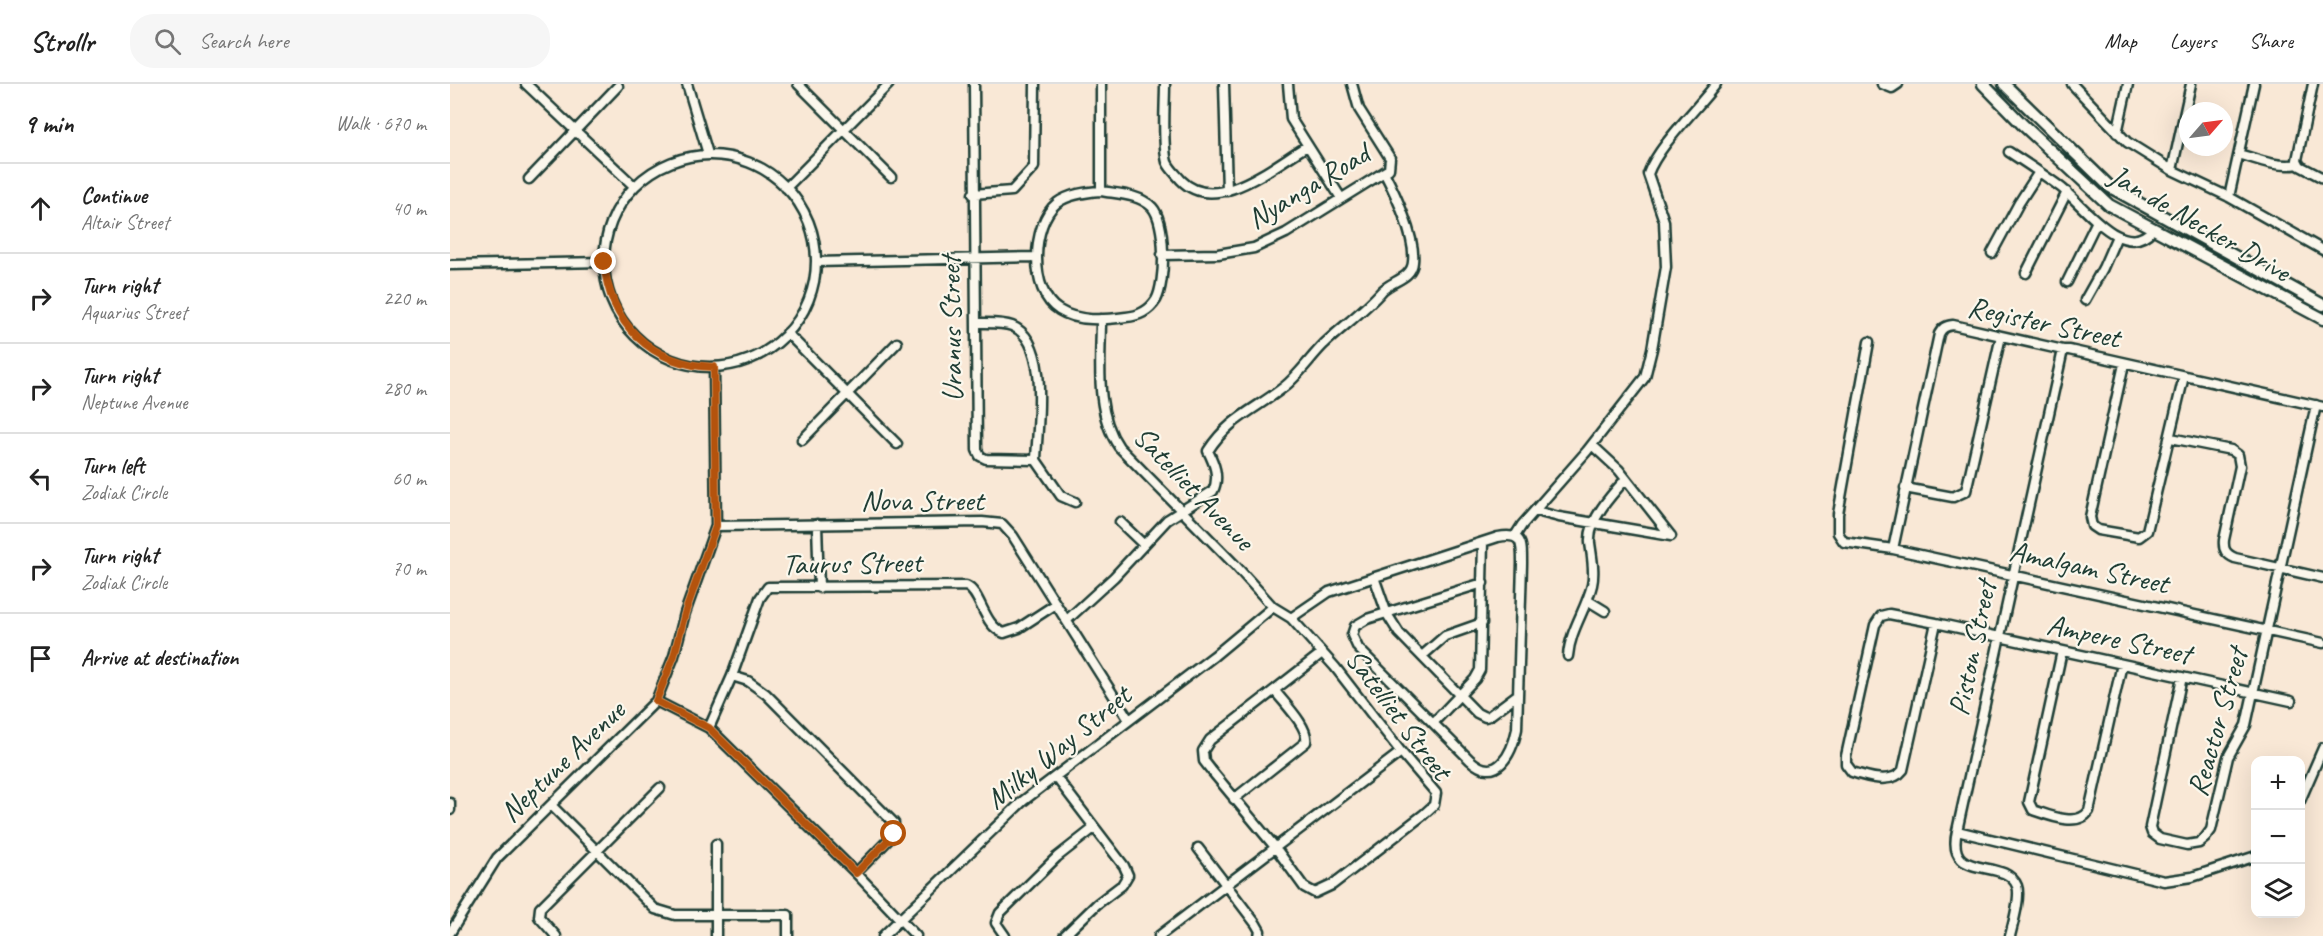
<!DOCTYPE html>
<html lang="en">
<head>
<meta charset="utf-8">
<style>
  body { margin:0; font-family:Caveat,sans-serif; background:#f6f6f6; color:#222 }
  .controls { position:absolute; right:18px; bottom:18px; display:grid; overflow:hidden; border-radius:12px; box-shadow:0 6px 24px #0002 }
  .controls button { width:54px; height:54px; display:grid; place-items:center; padding:0; border:0; border-bottom:2px solid #e0e0e0; background:#fff; color:#222; font:30px sans-serif }
  .compass { position:absolute; left:1729px; top:18px; width:54px; height:54px; border-radius:50%; background:#fff; box-shadow:0 6px 24px #0002; rotate:62deg }
  .stop { position:absolute; width:18px; height:18px; margin:-14px; border:4px solid #b45309; border-radius:50%; background:#fff }
  .stop.end { background:#b45309; border-color:#fff; box-shadow:0 2px 6px #0008 }
  .list { margin:0; padding:0; list-style:none }
  h2 { display:flex; justify-content:space-between; align-items:center; height:78px; margin:0; padding:0 24px; font-size:26px }
  h2 small { font-size:20px; font-weight:400; color:#767676 }
  .list li { display:grid; grid-template-columns:39px 1fr auto; gap:18px; align-items:center; box-sizing:border-box; height:90px; padding:0 24px; border-top:2px solid #e0e0e0 }
  .list b { display:block; font-size:22px; white-space:nowrap }
  .list p { margin:0; font-size:20px; white-space:nowrap; color:#767676 }
  .list em { font-size:20px; font-style:normal; color:#767676 }
  .icon { flex:none; width:33px; height:33px; fill:none; stroke:currentColor; stroke-width:2; stroke-linecap:round; stroke-linejoin:round }
  .map { position:relative; flex:none; width:1873px; height:852px; overflow:hidden }
  header { display:flex; align-items:center; gap:36px; box-sizing:border-box; height:84px; padding:0 30px; background:#fff; border-bottom:2px solid #e0e0e0 }
  header strong { font-size:28px }
  nav { display:flex; gap:33px; margin-inline-start:auto; font-size:21px }
  .search { width:420px; height:54px; background:#f6f6f6; display:flex; align-items:center; gap:15px; box-sizing:border-box; padding:0 21px; border-radius:24px; color:#767676; font-size:22px }
  main { display:flex }
  aside { flex:1; background:#fff }
  .map>svg:first-child { display:block }
  .lines { fill:none; stroke-linecap:round; stroke-linejoin:round }
  .minor-casing { stroke:#1f3d34; stroke-width:13 }
  .major-casing { stroke:#1f3d34; stroke-width:15 }
  .minor { stroke:#fbf7ec; stroke-width:8 }
  .major { stroke:#fbf7ec; stroke-width:10 }
  .route { stroke:#b45309; stroke-width:8 }
  .labels { text-anchor:middle; stroke-width:4.5; stroke-linejoin:round; paint-order:stroke }
  .street-label { font-size:30px; fill:#1f3d34; stroke:#fbf7ec }
</style>
</head>
<body>
<header>
<strong>Strollr</strong>
<div class="search"><svg class="icon" aria-label="search" viewBox="0 0 24 24"><circle cx="10" cy="10" r="6"/><path d="M15 15l6 6"/></svg>Search here</div>
<nav><a>Map</a><a>Layers</a><a>Share</a></nav>
</header>
<main>
<aside>
<h2>9 min<small>Walk · 670 m</small></h2>
<ul class="list">
<li><svg class="icon" aria-label="ahead" viewBox="0 0 24 24"><path d="M12 20V5M6 11l6-6 6 6"/></svg><div><b>Continue</b><p>Altair Street</p></div><em>40 m</em></li>
<li><svg class="icon" aria-label="right" viewBox="0 0 24 24"><path d="M7 20v-9h11M14 6l5 5-5 5"/></svg><div><b>Turn right</b><p>Aquarius Street</p></div><em>220 m</em></li>
<li><svg class="icon" aria-label="right" viewBox="0 0 24 24"><path d="M7 20v-9h11M14 6l5 5-5 5"/></svg><div><b>Turn right</b><p>Neptune Avenue</p></div><em>280 m</em></li>
<li><svg class="icon" aria-label="left" viewBox="0 0 24 24"><path d="M17 20v-9H6M10 6l-5 5 5 5"/></svg><div><b>Turn left</b><p>Zodiak Circle</p></div><em>60 m</em></li>
<li><svg class="icon" aria-label="right" viewBox="0 0 24 24"><path d="M7 20v-9h11M14 6l5 5-5 5"/></svg><div><b>Turn right</b><p>Zodiak Circle</p></div><em>70 m</em></li>
<li><svg class="icon" aria-label="arrive" viewBox="0 0 24 24"><path d="M6 21V4h12l-3 4 3 4H6"/></svg><div><b>Arrive at destination</b></div></li>
</ul>
</aside>
<div class="map">
<svg width="1873" height="852" viewBox="0 0 1873 852">
  <rect width="100%" height="100%" fill="#f9e8d6"/>
  <filter id="ink" filterUnits="userSpaceOnUse"><feTurbulence type="fractalNoise" baseFrequency=".0167" numOctaves="2"/><feDisplacementMap in="SourceGraphic" scale="12" xChannelSelector="R" yChannelSelector="G"/><feConvolveMatrix kernelMatrix="1 2 1 2 8 2 1 2 1" color-interpolation-filters="sRGB"/></filter>
  <g filter="url(#ink)">
    <g class="lines">
      <defs>
        <path id="minor" d="M76,0L184,102
          M237,0L258,70
          M348,0L441,93
          M524,0L527,366L530,372L536,375L586,376
          M715,0C715,21 712,59 717,78C720,85 726,90 731,96C766,132 824,81 857,62
          M774,0L777,107
          M838,0L841,35L891,114
          M1432,0L1442,4L1448,0
          M1622,0L1677,58L1722,86L1779,113L1873,166
          M1863,0L1847,76L1850,82L1873,94
          M1667,49L1678,0
          M1559,68C1576,79 1593,90 1609,102C1632,118 1673,180 1703,145
          M1789,70C1809,76 1828,84 1849,80
          M154 177a106 106 0 1 1 212 0a106 106 0 1 1-212 0Z
          M1722,86L1741,0
          M79,95L168,2
          M336,104L439,0
          M651,107C668,110 689,110 702,123C716,138 716,198 706,216C699,227 689,232 676,233C654,236 628,238 609,226C579,208 581,140 607,119C619,110 636,108 651,107Z
          M651,107V0
          M523,110L562,107L584,83L585,0
          M1779,113L1804,0
          M1542,169L1569,119L1589,88
          M712,171L768,170L804,164L836,149L939,85L940,74L909,25L902,0
          M366,178L586,173
          M0,181L154,178
          M1576,189L1617,108
          M1617,198L1647,137
          M1635,216L1653,184L1667,152
          M651,235C651,277 644,327 669,363L785,481L823,523L841,534L885,583L951,668L986,709L984,721L973,731L882,801L865,809L854,803L825,763L761,686L754,677L753,667L760,656L872,569
          M526,239C537,239 552,238 562,242C601,258 587,342 586,376
          M337,249L447,360
          M1419,258L1388,430V449L1394,458L1443,465L1873,559
          M1613,266L1507,747L1714,797L1742,793L1806,772
          M1674,280L1640,433L1642,442L1648,446L1689,453L1697,447L1734,292
          M1721,354L1781,366L1788,371L1790,382L1774,456C1773,466 1776,470 1785,474L1873,494
          M352,356L447,259
          M1142,361L1169,386L1221,452
          M586,376L611,412L625,418
          M1455,404L1503,413L1516,407L1551,252
          M1086,427L1109,433L1221,452
          M670,438L694,461
          M367,440L369,504
          M266,442L532,438L552,440L563,452L679,636
          M1065,452L1072,441L1137,367L1195,293L1202,265L1216,183L1214,137L1198,90C1208,62 1247,25 1266,0
          M1443,465L1489,250C1492,244 1495,242 1503,241L1613,266H1619L1873,323
          M924,493L937,530L949,549L1027,629L1035,633L1039,632L1067,611
          M1137,516L1155,527
          M841,534L879,508L1048,453C1073,448 1072,460 1072,480L1067,645C1062,669 1047,701 1020,676L908,564L902,551L905,542L917,535L1033,499
          M617,536L664,493L717,436L763,407C770,393 764,379 758,367C779,334 805,326 834,303C849,291 860,274 874,260C893,242 914,227 931,208C940,197 962,195 963,178C966,154 945,109 934,88
          M1486,539L1453,686C1442,701 1417,693 1402,688L1396,680V672L1425,541L1431,532L1439,530L1486,539L1841,617
          M1612,567L1579,718L1583,726C1598,731 1628,744 1639,727L1672,580
          M972,572L995,552L1032,539
          M1118,572C1120,546 1136,526 1142,501C1145,488 1142,473 1140,459C1138,436 1161,411 1176,395
          M282,592L298,597L316,610L444,739V750L406,789
          M1732,593L1700,743L1702,749L1710,755L1737,761L1749,759L1755,754L1761,746L1778,673L1796,641L1866,321
          M206,617L259,644L406,789L466,852
          M984,638L1025,595L1030,586L1033,458
          M259,644L282,592L310,514L318,503L516,502C531,508 533,542 554,549L569,544L606,520
          M606,693L674,782L678,791L672,801L647,820L614,852
          M784,715L856,658C859,643 834,619 825,607
          M1850,717L1873,664
          M0,719V726
          M101,721L205,825L225,831H338V852
          M1507,747C1495,799 1555,772 1567,802C1571,812 1563,840 1560,852
          M748,764L806,840L810,847L809,852
          M0,849L47,774L206,617L224,572L235,529L266,442L264,283
          M106,852L89,833L90,824L210,704
          M266,852V760
          M433,852L573,717L764,572L823,523
          M555,852L546,839L550,829L607,773L644,744
          M709,852L951,668"/>
        <path id="major" d="M1533,0L1573,41L1659,121L1873,235
          M1554,0L1660,103L1873,221"/>
      </defs>
      <!-- minor casing -->
      <use href="#minor" class="minor-casing"/>
      <!-- major casing -->
      <use href="#major" class="major-casing"/>
      <!-- minor -->
      <use href="#minor" class="minor"/>
      <!-- major -->
      <use href="#major" class="major"/>
    </g>
  </g>
  <g class="lines" filter="url(#ink)">
    <!-- route -->
    <path class="route" d="M154,178C160,240 201,281 264,283L266,442L235,529L224,572L206,617L259,644L406,789L444,750"/>
  </g>
  <g class="labels">
    <!-- street labels -->
    <g class="street-label">
      <text transform="translate(858 102) rotate(-31)" y="10">Nyanga Road</text>
      <text transform="translate(1750 139) rotate(30)" y="10">Jan de Necker Drive</text>
      <text transform="translate(1594 238) rotate(12)" y="10">Register Street</text>
      <text transform="translate(501 245) rotate(-91)" y="10">Uranus Street</text>
      <text transform="translate(744 404) rotate(46)" y="10">Satelliet Avenue</text>
      <text x="472" y="426">Nova Street</text>
      <text transform="translate(402 479) rotate(-1)" y="10">Taurus Street</text>
      <text transform="translate(1639 483) rotate(12)" y="10">Amalgam Street</text>
      <text transform="translate(1669 555) rotate(12)" y="10">Ampere Street</text>
      <text transform="translate(1522 564) rotate(-78)" y="10">Piston Street</text>
      <text transform="translate(949 630) rotate(53)" y="10">Satelliet Street</text>
      <text transform="translate(1767 638) rotate(-74)" y="10">Reactor Street</text>
      <text transform="translate(608 663) rotate(-39)" y="10">Milky Way Street</text>
      <text transform="translate(112 677) rotate(-44)" y="10">Neptune Avenue</text>
    </g>
  </g>
</svg>
<div class="controls">
<button>+</button>
<button>−</button>
<button><svg class="icon" aria-label="layers" viewBox="0 0 24 24"><path d="M12 4l9 5-9 5-9-5zM3 14l9 5 9-5"/></svg></button>
</div>
<svg class="compass" viewBox="-18 -18 36 36"><path d="M0-13l5 13h-10z" fill="#e53935"/><path d="M0 13l5-13h-10z" fill="#767676"/></svg>
<div class="stop" style="left:444px;top:750px"></div>
<div class="stop end" style="left:154px;top:178px"></div>
</div>
</main>
</body>
</html>
